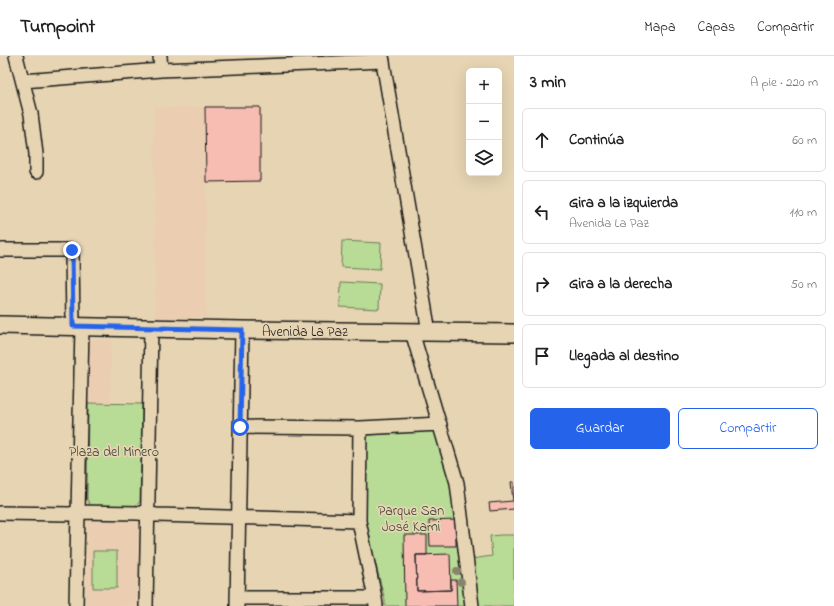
<!DOCTYPE html>
<html lang="es">
<head>
<meta charset="utf-8">
<style>
  body { margin:0; font-family:"Indie Flower",sans-serif; background:#f6f6f6; color:#202124 }
  .controls { position:absolute; right:12px; top:12px; display:grid; overflow:hidden; border-radius:6px; box-shadow:0 4px 16px #0002 }
  .controls button { width:36px; height:36px; display:grid; place-items:center; padding:0; border:0; border-bottom:1px solid #e0e0e0; background:#fff; color:#202124; font:20px sans-serif }
  .stop { position:absolute; width:12px; height:12px; margin:-9px; border:3px solid #2563eb; border-radius:50%; background:#fff }
  .stop.end { background:#2563eb; border-color:#fff; box-shadow:0 1px 4px #0008 }
  .list { margin:0; padding:0; list-style:none }
  h2 { display:flex; justify-content:space-between; align-items:center; height:52px; margin:0; padding:0 16px; font-size:17px }
  h2 small { font-size:13px; font-weight:400; color:#757577 }
  .list li { display:grid; grid-template-columns:26px 1fr auto; gap:12px; align-items:center; box-sizing:border-box; height:64px; margin:0 8px 8px; padding:0 8px; border:1px solid #e0e0e0; border-radius:6px }
  .list b { display:block; font-size:15px; white-space:nowrap }
  .list p { margin:0; font-size:13px; white-space:nowrap; color:#757577 }
  .list em { font-size:13px; font-style:normal; color:#757577 }
  .actions { display:flex; gap:8px; padding:12px 16px }
  .actions a { flex:1; padding:9px 0; border:1px solid #2563eb; border-radius:6px; text-align:center; font-size:14px; color:#2563eb }
  .actions .main { background:#2563eb; color:#fff }
  .icon { flex:none; width:22px; height:22px; fill:none; stroke:currentColor; stroke-width:2; stroke-linecap:round; stroke-linejoin:round }
  .map { position:relative; flex:none; width:514px; height:550px; overflow:hidden }
  header { display:flex; align-items:center; gap:24px; box-sizing:border-box; height:56px; padding:0 20px; background:#fff; border-bottom:1px solid #e0e0e0 }
  header strong { font-size:19px }
  nav { display:flex; gap:22px; margin-inline-start:auto; font-size:14px }
  main { display:flex }
  aside { flex:1; background:#fff }
  .map>svg:first-child { display:block }
  .built { fill:#ebcdb2 }
  .green { fill:#b8db95; stroke:#6a7c58 }
  .building { fill:#f7bcb2; stroke:#1c1c1c }
  .lines { fill:none; stroke-linecap:round; stroke-linejoin:round }
  .minor-casing { stroke:#1c1c1c; stroke-width:16 }
  .major-casing { stroke:#1c1c1c; stroke-width:20 }
  .minor { stroke:#e6d4b2; stroke-width:13 }
  .major { stroke:#e6d4b2; stroke-width:17 }
  .tree { fill:#88846d }
  .route { stroke:#2563eb; stroke-width:5 }
  .labels { text-anchor:middle; stroke-width:3.5; stroke-linejoin:round; paint-order:stroke }
  .street-label { font-size:14px; fill:#1c1c1c; stroke:#e6d4b2 }
  .park-label { font-size:14px; fill:#3b4234; stroke:#e6d4b2 }
</style>
</head>
<body>
<header>
<strong>Turnpoint</strong>
<nav><a>Mapa</a><a>Capas</a><a>Compartir</a></nav>
</header>
<main>
<div class="map">
<svg width="514" height="550" viewBox="0 0 514 550">
  <rect width="100%" height="100%" fill="#e6d4b2"/>
  <filter id="ink" filterUnits="userSpaceOnUse"><feTurbulence type="fractalNoise" baseFrequency=".025" numOctaves="2"/><feDisplacementMap in="SourceGraphic" scale="8" xChannelSelector="R" yChannelSelector="G"/><feConvolveMatrix kernelMatrix="1 2 1 2 8 2 1 2 1" color-interpolation-filters="sRGB"/></filter>
  <g filter="url(#ink)">
    <!-- built -->
    <path class="built" d="M154,51H205L206,261L156,262Z
      M89,284H111L110,347H88Z
      M88,464L139,466L137,550H86Z"/>
    <!-- green -->
    <path class="green" d="M342,185L381,187L380,213L341,211Z
      M341,226L380,228L379,253L340,251Z
      M88,347L142,348L140,446L132,452L91,451L87,443Z
      M437,374L452,431L466,550H385V544L364,464L366,382L370,379Z
      M501,479H514V550H477L472,503L492,500L490,480Z
      M93,495H117V532H93Z"/>
    <!-- building -->
    <path class="building" d="M205,51H260V125L206,126Z
      M511,426H514V453L490,455L489,447L513,445Z
      M456,464V490H430L429,465Z
      M404,479H427V499H416L417,535L451,534V524H456L457,550H405Z
      M450,498L451,534L417,535L416,499Z"/>
    <g class="lines">
      <defs>
        <path id="minor" d="M16,0L31,58L36,98V116
          M160,0L161,14
          M382,0L429,276
          M23,25L161,14L383,5
          M0,194H72L73,271
          M412,276L457,427L472,550
          M240,371L360,372L440,368
          M360,372L359,465L375,542L376,550
          M0,457L70,458L78,456L138,457L157,459L359,465
          M237,542H375
          M76,550L82,271
          M146,550L151,272
          M237,550L242,274"/>
        <path id="major" d="M0,269L242,274L514,277"/>
      </defs>
      <!-- minor casing -->
      <use href="#minor" class="minor-casing"/>
      <!-- major casing -->
      <use href="#major" class="major-casing"/>
      <!-- minor -->
      <use href="#minor" class="minor"/>
      <!-- major -->
      <use href="#major" class="major"/>
    </g>
    <!-- trees -->
    <g class="tree">
      <circle cx="457" cy="515" r="4"/>
      <circle cx="461" cy="526" r="4"/>
    </g>
  </g>
  <g class="lines" filter="url(#ink)">
    <!-- route -->
    <path class="route" d="M72,194L73,270L242,274L240,371"/>
  </g>
  <g class="labels">
    <!-- street labels -->
    <g class="street-label">
      <text x="305" y="280">Avenida La Paz</text>
    </g>
    <!-- park labels -->
    <g class="park-label">
      <text x="114" y="400">Plaza del Minero</text>
      <text x="411" y="459">Parque San<tspan x="411" dy="16">José Kami</tspan></text>
    </g>
  </g>
</svg>
<div class="controls">
<button>+</button>
<button>−</button>
<button><svg class="icon" aria-label="layers" viewBox="0 0 24 24"><path d="M12 4l9 5-9 5-9-5zM3 14l9 5 9-5"/></svg></button>
</div>
<div class="stop" style="left:240px;top:371px"></div>
<div class="stop end" style="left:72px;top:194px"></div>
</div>
<aside>
<h2>3 min<small>A pie · 220 m</small></h2>
<ul class="list">
<li><svg class="icon" aria-label="ahead" viewBox="0 0 24 24"><path d="M12 20V5M6 11l6-6 6 6"/></svg><div><b>Continúa</b></div><em>60 m</em></li>
<li><svg class="icon" aria-label="left" viewBox="0 0 24 24"><path d="M17 20v-9H6M10 6l-5 5 5 5"/></svg><div><b>Gira a la izquierda</b><p>Avenida La Paz</p></div><em>110 m</em></li>
<li><svg class="icon" aria-label="right" viewBox="0 0 24 24"><path d="M7 20v-9h11M14 6l5 5-5 5"/></svg><div><b>Gira a la derecha</b></div><em>50 m</em></li>
<li><svg class="icon" aria-label="arrive" viewBox="0 0 24 24"><path d="M6 21V4h12l-3 4 3 4H6"/></svg><div><b>Llegada al destino</b></div></li>
</ul>
<div class="actions"><a class="main">Guardar</a><a>Compartir</a></div>
</aside>
</main>
</body>
</html>
